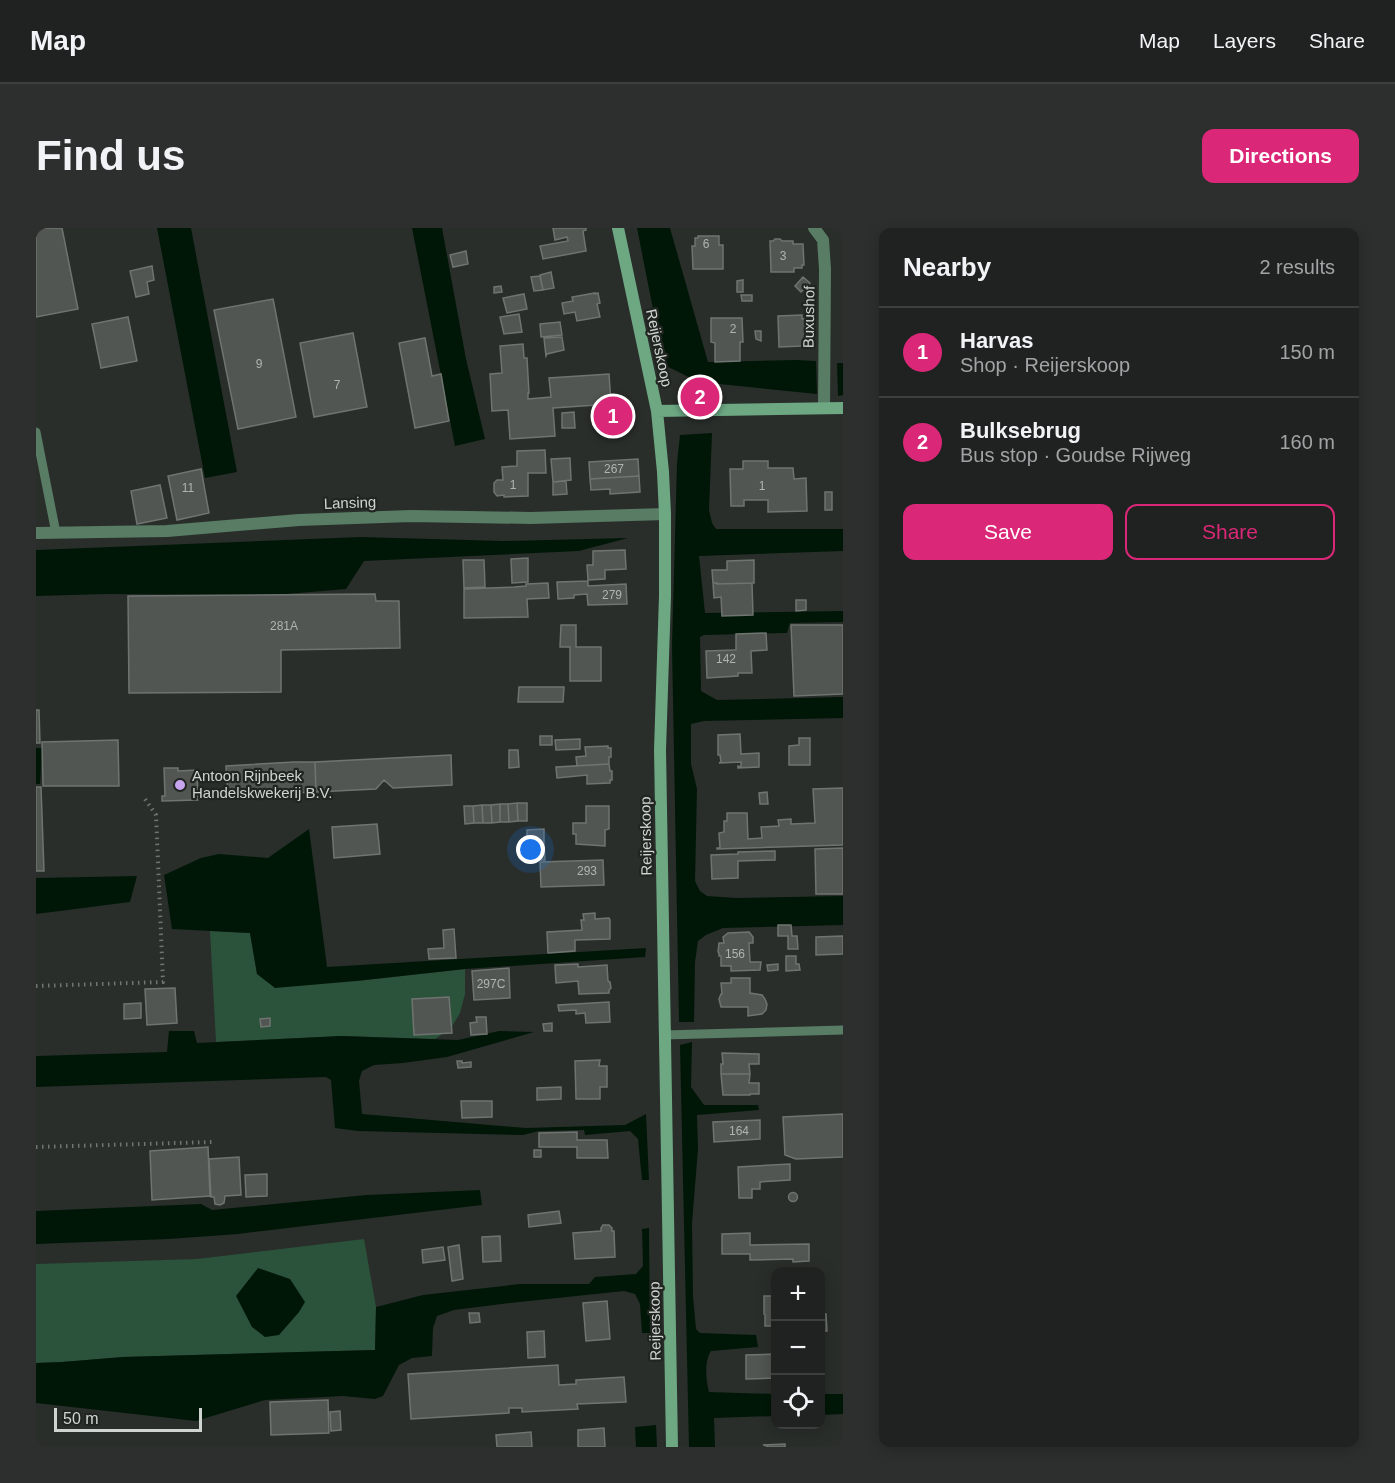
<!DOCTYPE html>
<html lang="en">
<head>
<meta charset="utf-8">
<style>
  body { margin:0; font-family:Helvetica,sans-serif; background:#2c2f2d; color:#f1f3f6 }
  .controls { position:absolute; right:18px; bottom:18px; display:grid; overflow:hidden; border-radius:12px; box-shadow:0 3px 15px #0003 }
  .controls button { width:54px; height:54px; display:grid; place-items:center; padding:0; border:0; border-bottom:2px solid #3c3f3e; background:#1f2220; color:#f1f3f6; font:30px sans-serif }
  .scale { position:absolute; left:18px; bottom:15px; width:148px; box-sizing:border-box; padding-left:6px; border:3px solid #d0d4d1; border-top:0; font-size:16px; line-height:21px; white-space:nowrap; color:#d0d4d1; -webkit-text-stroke:4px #202521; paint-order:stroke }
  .you { position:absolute; left:495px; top:622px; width:21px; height:21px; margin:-15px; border:4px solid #fff; border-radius:50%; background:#1a73e8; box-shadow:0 0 0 9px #1a73e833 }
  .badge { display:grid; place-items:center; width:39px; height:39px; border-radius:50%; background:#db2777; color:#fff; font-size:20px; font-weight:700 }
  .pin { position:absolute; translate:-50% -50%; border:3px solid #fff; box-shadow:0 2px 6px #0006 }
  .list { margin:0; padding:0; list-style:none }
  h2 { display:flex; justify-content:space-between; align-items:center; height:78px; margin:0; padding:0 24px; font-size:26px }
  h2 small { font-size:20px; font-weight:400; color:#a1a4a5 }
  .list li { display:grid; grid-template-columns:39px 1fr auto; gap:18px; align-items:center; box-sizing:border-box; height:90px; padding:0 24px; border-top:2px solid #3c3f3e }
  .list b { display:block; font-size:22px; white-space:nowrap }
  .list p { margin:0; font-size:20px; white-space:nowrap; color:#a1a4a5 }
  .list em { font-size:20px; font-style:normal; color:#a1a4a5 }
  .actions { display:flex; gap:12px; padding:18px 24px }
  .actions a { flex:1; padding:14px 0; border:2px solid #db2777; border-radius:12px; text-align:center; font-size:21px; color:#db2777 }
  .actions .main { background:#db2777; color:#fff }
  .icon { flex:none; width:33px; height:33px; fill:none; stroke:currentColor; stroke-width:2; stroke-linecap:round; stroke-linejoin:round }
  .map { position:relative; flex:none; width:807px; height:1219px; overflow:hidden; border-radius:12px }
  header { display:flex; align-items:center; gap:36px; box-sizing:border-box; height:84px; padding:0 30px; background:#1f2220; border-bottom:2px solid #3c3f3e }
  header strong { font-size:28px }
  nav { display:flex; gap:33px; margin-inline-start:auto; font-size:21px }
  .intro { display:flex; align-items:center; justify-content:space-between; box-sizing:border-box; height:144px; padding:0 36px }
  h1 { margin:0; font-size:42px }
  .button { padding:15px 27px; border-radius:12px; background:#db2777; color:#fff; font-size:21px; font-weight:700 }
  main { display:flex; gap:36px; padding:0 36px }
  aside { flex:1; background:#1f2220; border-radius:12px; box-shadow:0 3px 15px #0003 }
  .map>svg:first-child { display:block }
  .green { fill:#2b523a }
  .water { fill:#001707 }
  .building { fill:#515652; stroke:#6f7470; stroke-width:1.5 }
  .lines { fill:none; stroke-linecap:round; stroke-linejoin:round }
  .path { stroke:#717572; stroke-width:4; stroke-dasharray:1.5 4.5; stroke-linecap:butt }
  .lane { stroke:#587c64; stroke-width:9 }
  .street { stroke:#587c64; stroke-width:12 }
  .secondary { stroke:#6da883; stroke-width:12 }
  .poi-dot { fill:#c8a6ef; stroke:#202521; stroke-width:2 }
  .labels { text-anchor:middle; stroke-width:4.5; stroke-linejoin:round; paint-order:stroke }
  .number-label { font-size:12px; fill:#b0b4b1 }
  .street-label { font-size:15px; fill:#d0d4d1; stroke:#202521 }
  .poi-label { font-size:15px; fill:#d0d4d1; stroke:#202521; text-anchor:start }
</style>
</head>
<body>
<header>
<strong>Map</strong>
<nav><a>Map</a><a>Layers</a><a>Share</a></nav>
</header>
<div class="intro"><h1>Find us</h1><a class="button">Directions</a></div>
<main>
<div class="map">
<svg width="807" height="1219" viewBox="0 0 807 1219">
  <rect width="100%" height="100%" fill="#292e2b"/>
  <!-- green -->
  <path class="green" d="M174,703L214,705L221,746L320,753L429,741V766L424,785L415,800L399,811L305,808L180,814Z
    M328,1011L340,1079L339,1122L87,1129L26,1134L0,1135V1036L161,1031Z"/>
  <!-- water -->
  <path class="water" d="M121,0H155L201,244L169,250Z
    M376,0H406L430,131L449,211L419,218Z
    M601,0H634L672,134L760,132L780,133L781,166L663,154L628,137Z
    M801,135H807V167L802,168Z
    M676,205L673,282L676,295L680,301H807V323L663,328L669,385L807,383V394L754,395L751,405L668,407L664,409L665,463L681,472L807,469V490L668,493L655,496V536L661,561L659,653L664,663L671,668L700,670L807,668V697L687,700L670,707L662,713L659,734L658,794H643L636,418L641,235L644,207Z
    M325,309L467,313L592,310L543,323L328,333L310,361L239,367L71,366L0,368V322Z
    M0,520H6L4,556H0Z
    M273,601L291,739L610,720L609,729L429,741L320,753L239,760L221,746L214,705L136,701L128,647L165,630L183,626L232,630Z
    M101,648L94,674L0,686V650Z
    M133,803H158L161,815L305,808L422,812L463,803L498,804L411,829L367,835L338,837L326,843L323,853L326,886L490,900L589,897L610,886L613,952H606L602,911L594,903L549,907L548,902L503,903L487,907L322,903L299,900L295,852L290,849L0,859V828L131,824Z
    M656,814L655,859L668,877H722L723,882L661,887L662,921L656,995L657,1068L660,1101L664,1105L720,1107L722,1119L675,1123C668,1133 670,1153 673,1164L739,1166V1188L678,1190L679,1219H653L644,817Z
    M444,962L446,977L202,1006L133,1011L0,1016V983L165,976L176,982L331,967Z
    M613,1000L614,1105H606L604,1076L599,1066L588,1063L474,1075L418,1082L401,1088L397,1100L396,1128L376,1130L363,1137L347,1168L339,1171L307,1168L229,1172L160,1193L0,1175V1135L26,1134L87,1129L339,1122L340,1079L387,1067L484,1056H553L559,1049L600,1046L607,1038L606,1001Z
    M222,1040L254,1051L269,1074L263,1084L243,1107L229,1109L216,1099L200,1068Z
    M785,1166H807V1186L785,1187Z
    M620,1197L621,1219H600L599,1199Z"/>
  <!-- building -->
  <path class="building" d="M0,0H26L42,81L0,89Z
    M517,0H550V2L547,3L550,23L507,31L504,18L532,13L531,9L519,12Z
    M662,8H683V17H687V41H657L656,18H659V10H662Z
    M739,11H744L746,13H757V16H767L768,37H766V40H758V44H735L734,13H737Z
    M430,23L432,36L417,39L414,27Z
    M116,38L118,52L111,54L113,66L100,69L94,43Z
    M515,44L518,60L507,62L504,47Z
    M504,48L507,62L498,63L495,49Z
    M767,49L774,55L765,64L759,58Z
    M707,52V64H701V53Z
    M465,58L466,64L458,65V59Z
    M559,65V66L562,65L564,75L561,76L564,89L541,93L539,84L528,86L526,75L537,73L536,69Z
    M488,66L491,81L471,85L467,70Z
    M705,67H716V73H706Z
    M237,71L260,189L202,201L178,82Z
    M483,86L486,104L468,106L464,89Z
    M766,87V91L775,90V112H774V115H766V118L743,119L742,88Z
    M92,89L101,133L65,140L56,96Z
    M675,90H706L707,114H704V133L679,134V115L675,114Z
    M524,94L526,107L505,109L504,96Z
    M719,103H725V113L720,111Z
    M317,105L331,179L278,189L264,115Z
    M526,109L528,122L511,126L510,128L508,110Z
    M389,110L396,148L405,146L413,193L379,200L363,115Z
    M487,116L488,130H491L493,165H492V171L515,169L513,150L573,146L575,176L517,180L519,208L474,211L472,182L456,183L454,146L466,145L464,118Z
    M590,179L591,195L565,197L564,181Z
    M538,184L539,200H526V185Z
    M509,222L510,245H492V268L468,269V267L461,268L458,264V255L461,252H467L466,239L481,238V223Z
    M534,230L535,252L517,254L515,231Z
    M602,231L603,248L554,251L553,234Z
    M707,233H732V240H757L758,251L770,250L771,283L732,284V272H708V278H695L694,241H707Z
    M165,241L173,285L141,292L132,248Z
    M603,248L604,264L574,266V261L555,262L554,251Z
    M530,253L531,266L517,267V254Z
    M124,257L131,290L101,296L95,263Z
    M789,264H796V282H789Z
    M589,322L590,341L569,342V351L552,352L551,337H557V323Z
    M492,330V354L476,355L475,331Z
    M427,332H448L449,359L428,360Z
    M718,332V355L681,356V355H677L676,342H691V333Z
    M552,353V358L590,356L591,376L552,377L551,366L538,367V370L522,371L521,354Z
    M512,355L513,370L491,371L492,389L428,390V361L478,359L490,358V356Z
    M677,355H681V356L718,355H716L717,387L686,388L685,369L678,370Z
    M339,366L340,373H363L364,420L245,422V464L93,465L92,368Z
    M760,372H770V382L760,383Z
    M525,397H540V419H565V453H534V419H524Z
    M755,397H807V466L758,468Z
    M730,405L731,422L715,423L716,445H702V448L671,450L670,423L699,422H700V406Z
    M483,459H528L527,474H482Z
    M0,482H3L4,515H0Z
    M704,506L705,526L723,525V539L702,540V538L705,539V534L683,535L685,534L684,527H682V507Z
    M504,508H516V517H504Z
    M763,510H774V537H753V518L763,517Z
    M544,511V521L520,522L519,512Z
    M82,512L83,558H7L6,514Z
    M572,518V520H575V529H573V536L520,539L541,538L540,529L550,528L549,519Z
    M473,522H482L483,539L473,540Z
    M415,527L416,557L357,560L348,552L340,561L280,564L279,534Z
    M258,534H279L280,564L192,568L190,538Z
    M573,536L574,543H576V552H574V555L551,556V547L521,550L520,539Z
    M128,540H142V543L161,542L162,572L126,573V568H129Z
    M0,559H5L8,643H0Z
    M807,560V617L681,621V620H684L683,605L688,604V593H691V585H711L712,611L726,610L725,599L743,598L742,592L755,591V596L779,595L777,561Z
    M731,564L732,576H724L723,565Z
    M481,575L482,593L473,594L472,576Z
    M481,575H491V593H482Z
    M464,576V594L456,595L455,577Z
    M464,576H472L473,594H464Z
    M446,577L447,595H438L437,578Z
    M446,577H455L456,595H447Z
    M428,578H437L438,595L429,596Z
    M550,578H573V601L569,602V618L540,616V606H537V595H550Z
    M341,596L344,626L298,630L296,599Z
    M508,601V617H491V602Z
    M491,617H508L509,632H492Z
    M807,620V666H780L779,621Z
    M739,623V632L702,633V650L676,651L675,627L702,626V624Z
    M567,632L568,657L505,659L504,634Z
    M559,685V691L573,690L574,692V711L539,712V723L512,725L511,704L546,702L545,692H548L547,686Z
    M742,697H755L756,708H761L762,721H752V708H742Z
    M418,701L420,730L393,731L392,721L408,720L407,702Z
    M713,704L717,709V715H713L714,734H725L724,742L695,743V738H685V728H683V725L682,724L683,715H688L687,709L692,705Z
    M807,708V726L780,727V709Z
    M750,728H760V736H763L764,742L750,743Z
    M542,736V739L571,737L572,753L574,754L575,760L573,762V765L543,766L542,753L520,755L519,737Z
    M742,736V742L732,743L731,737Z
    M473,740L474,770L438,772L436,743Z
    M695,750H714V765L726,767L729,771L731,776L730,782L726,786L712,788V779H685L683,771L685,766H686L685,755H695Z
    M139,760L141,795L111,797L109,761Z
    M413,769L416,805L378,807L376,771Z
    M573,774L574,794L550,795L549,785L540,786V782L523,783L522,777Z
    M105,775V790L88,791V776Z
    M440,789H450L451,806L435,807L434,795L441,794Z
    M234,790V798L225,799L224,791Z
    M516,795V803H508L507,796Z
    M686,825L723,826V836H713L714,846H685V836H687Z
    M564,832L563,838H571V859H564V871H540L539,833Z
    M421,833H426V835L435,834V839L422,840Z
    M685,846H714L713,855H723V866H714V867H687Z
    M525,859V871L501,872V860Z
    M425,873H456V889L426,890Z
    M807,886V929L760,931L749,927L747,889Z
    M724,892V911L678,914L677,894Z
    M541,904V912H571L572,930H541V919H503V905Z
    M172,919L174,968L116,972L114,923Z
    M498,922H505V929H498Z
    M203,929L205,967L189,968L188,975L184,977L179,976L178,969H175L173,931Z
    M754,936V952L724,954V961H716V970H703L702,939Z
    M231,946V968L210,969L209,947Z
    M752.5 969a4.5 4.5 0 1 1 9 0a4.5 4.5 0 1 1-9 0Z
    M523,983L525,995L493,999L492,987Z
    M567,997H573L576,1000V1003H578L579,1029L539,1031L537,1005L565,1003V1000Z
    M714,1005V1017L773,1016V1033L757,1034V1031L714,1032V1026H686V1006Z
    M464,1008L465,1033L447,1034L446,1009Z
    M423,1017L427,1051L416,1053L412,1019Z
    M407,1019L409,1032L387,1035L386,1022Z
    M728,1068H740V1098H729V1087L728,1086Z
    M571,1073L574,1111L550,1113L547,1075Z
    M433,1085H443L444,1094L434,1095Z
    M784,1086H790L791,1103H784Z
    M508,1103L509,1129L492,1130L491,1104Z
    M740,1126V1150L710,1151V1127Z
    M522,1137L523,1157L540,1156V1152L588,1149L590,1174L541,1176L542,1181L486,1184V1180H473V1185L375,1191L372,1146Z
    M292,1172L293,1205L235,1207L234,1174Z
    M304,1183L305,1202L295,1203L294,1184Z
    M568,1200L569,1219H542V1202Z
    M495,1204L496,1219H461L460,1207Z
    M749,1216V1219H731V1218L727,1217Z"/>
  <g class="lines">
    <!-- path -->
    <path class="path" d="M0,758L127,754L120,587L107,568
      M0,919L176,914"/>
    <!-- lane -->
    <path class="lane" d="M0,204L20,305
      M628,807L807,802"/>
    <!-- street -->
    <path class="street" d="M778,0L787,12L789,41L788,180
      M0,305L131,303L263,292L375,288L495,290L629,286"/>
    <!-- secondary -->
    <path class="secondary" d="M582,0L621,183L627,244L629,286V368L624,522L636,1219
      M621,183L807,180"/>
  </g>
  <!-- markers -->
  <circle class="poi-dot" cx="144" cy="557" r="6"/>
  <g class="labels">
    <!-- number labels -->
    <g class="number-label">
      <text x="670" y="20">6</text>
      <text x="747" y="32">3</text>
      <text x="697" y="105">2</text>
      <text x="223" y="140">9</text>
      <text x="301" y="161">7</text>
      <text x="578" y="245">267</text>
      <text x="477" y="261">1</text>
      <text x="726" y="262">1</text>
      <text x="152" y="264">11</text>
      <text x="576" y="371">279</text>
      <text x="248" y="402">281A</text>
      <text x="690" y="435">142</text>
      <text x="551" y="647">293</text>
      <text x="699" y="730">156</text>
      <text x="455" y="760">297C</text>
      <text x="703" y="907">164</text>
    </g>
    <!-- street labels -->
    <g class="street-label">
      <text transform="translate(773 89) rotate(-89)" y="5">Buxushof</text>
      <text transform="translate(623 120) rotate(78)" y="5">Reijerskoop</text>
      <text transform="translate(314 275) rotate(-2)" y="5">Lansing</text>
      <text transform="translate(610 608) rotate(-91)" y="5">Reijerskoop</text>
      <text transform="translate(619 1093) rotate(-91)" y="5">Reijerskoop</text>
    </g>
    <!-- poi labels -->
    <g class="poi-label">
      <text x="156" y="553">Antoon Rijnbeek<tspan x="156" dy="17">Handelskwekerij B.V.</tspan></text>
    </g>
  </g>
</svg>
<div class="controls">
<button>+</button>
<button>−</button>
<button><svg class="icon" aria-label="locate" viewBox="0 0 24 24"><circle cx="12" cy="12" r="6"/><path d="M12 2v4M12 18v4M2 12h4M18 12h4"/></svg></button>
</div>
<div class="scale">50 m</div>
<div class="you"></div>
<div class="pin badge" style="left:577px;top:188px">1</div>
<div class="pin badge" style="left:664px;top:169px">2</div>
</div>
<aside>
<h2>Nearby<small>2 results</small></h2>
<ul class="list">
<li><span class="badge">1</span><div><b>Harvas</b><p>Shop · Reijerskoop</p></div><em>150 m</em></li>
<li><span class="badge">2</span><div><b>Bulksebrug</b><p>Bus stop · Goudse Rijweg</p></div><em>160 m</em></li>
</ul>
<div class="actions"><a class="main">Save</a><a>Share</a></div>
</aside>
</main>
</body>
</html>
